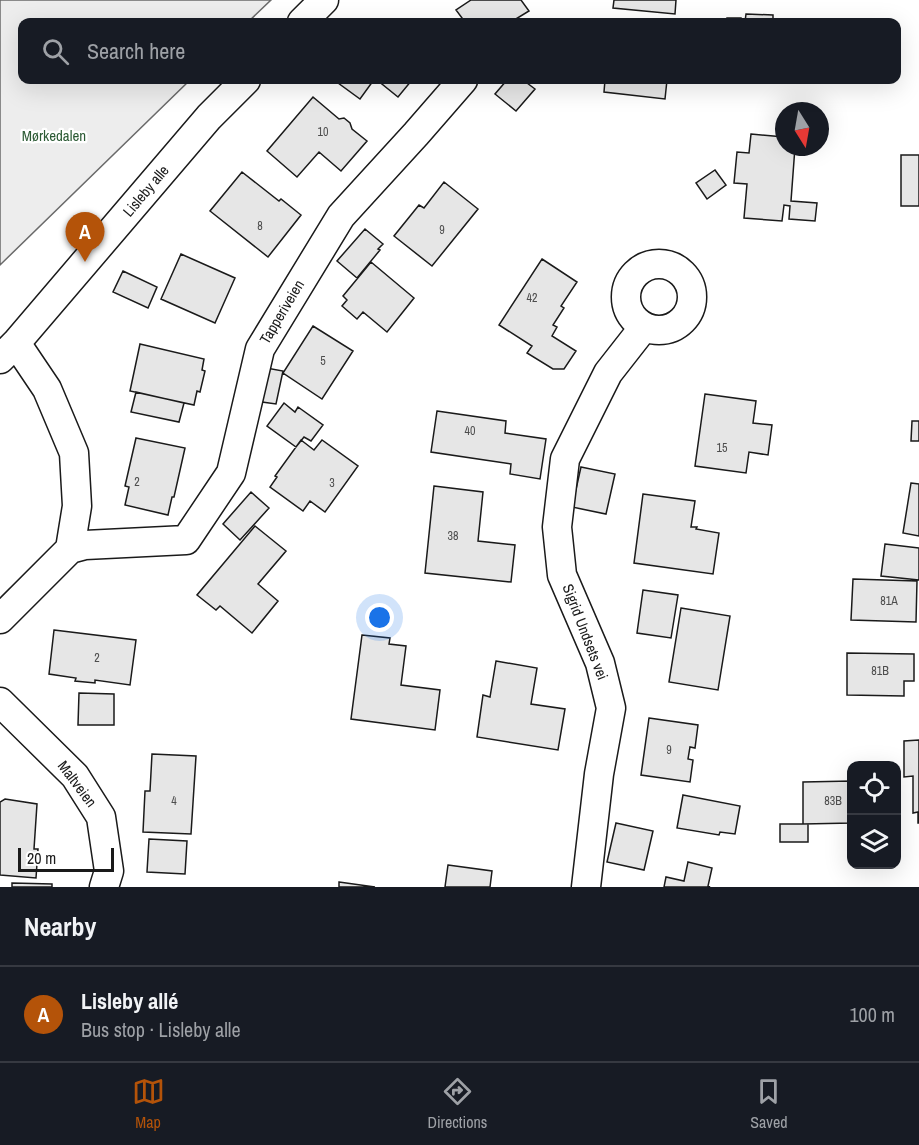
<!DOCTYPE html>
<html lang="en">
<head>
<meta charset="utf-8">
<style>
  body { margin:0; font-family:"Archivo Narrow",sans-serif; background:#242831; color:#f1f3f6 }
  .controls { position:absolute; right:18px; bottom:18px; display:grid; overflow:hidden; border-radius:12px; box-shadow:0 6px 24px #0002 }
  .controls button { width:54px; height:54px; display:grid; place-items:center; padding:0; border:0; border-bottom:2px solid #363941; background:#171b24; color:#f1f3f6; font:30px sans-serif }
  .compass { position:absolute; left:775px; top:102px; width:54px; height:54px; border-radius:50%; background:#171b24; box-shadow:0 6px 24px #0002; rotate:169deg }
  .scale { position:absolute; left:18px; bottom:15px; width:96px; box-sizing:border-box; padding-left:6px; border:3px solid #1a1a1a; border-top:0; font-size:16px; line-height:21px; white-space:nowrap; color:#1a1a1a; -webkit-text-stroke:4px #fff; paint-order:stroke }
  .you { position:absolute; left:380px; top:618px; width:21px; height:21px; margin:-15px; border:4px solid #fff; border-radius:50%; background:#1a73e8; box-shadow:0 0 0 9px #1a73e833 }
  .badge { display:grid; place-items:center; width:39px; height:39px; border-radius:50%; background:#b45309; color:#fff; font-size:20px; font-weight:700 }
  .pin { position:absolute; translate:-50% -50px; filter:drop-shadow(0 2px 3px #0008) }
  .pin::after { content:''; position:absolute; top:32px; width:21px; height:18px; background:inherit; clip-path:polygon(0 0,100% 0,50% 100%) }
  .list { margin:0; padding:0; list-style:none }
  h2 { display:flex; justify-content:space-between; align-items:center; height:78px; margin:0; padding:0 24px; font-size:26px }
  h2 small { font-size:20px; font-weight:400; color:#9ea1a6 }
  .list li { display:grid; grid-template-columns:39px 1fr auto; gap:18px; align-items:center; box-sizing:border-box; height:96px; padding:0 24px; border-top:2px solid #363941 }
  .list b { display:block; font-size:22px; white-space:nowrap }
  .list p { margin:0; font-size:20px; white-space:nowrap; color:#9ea1a6 }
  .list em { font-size:20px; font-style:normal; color:#9ea1a6 }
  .icon { flex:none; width:33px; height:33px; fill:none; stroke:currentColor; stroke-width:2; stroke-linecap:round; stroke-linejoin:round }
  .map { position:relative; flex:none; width:919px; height:887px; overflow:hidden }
  .search { position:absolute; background:#171b24; box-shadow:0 6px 24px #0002; left:18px; right:18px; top:18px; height:66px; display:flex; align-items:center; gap:15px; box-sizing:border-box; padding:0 21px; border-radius:12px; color:#9ea1a6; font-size:22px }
  .sheet { height:174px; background:#171b24 }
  nav { display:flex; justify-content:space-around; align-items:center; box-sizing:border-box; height:84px; border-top:2px solid #363941; background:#171b24; font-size:16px; color:#9ea1a6 }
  nav a { display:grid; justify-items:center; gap:3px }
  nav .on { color:#b45309 }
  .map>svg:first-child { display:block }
  .built { fill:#ededed; stroke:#6a6a6a; stroke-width:1.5 }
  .building { fill:#e6e6e6; stroke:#1a1a1a; stroke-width:1.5 }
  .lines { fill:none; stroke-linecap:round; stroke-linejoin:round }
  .street-casing { stroke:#1a1a1a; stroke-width:31 }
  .street { stroke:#fff; stroke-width:28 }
  .labels { text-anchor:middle; stroke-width:4.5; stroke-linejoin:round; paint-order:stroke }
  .number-label { font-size:12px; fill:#4d4d4d }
  .park-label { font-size:15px; fill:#2b5a34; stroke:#fff }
  .street-label { font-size:15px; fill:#1a1a1a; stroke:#fff }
</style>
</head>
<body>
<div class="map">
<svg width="919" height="887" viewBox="0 0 919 887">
  <rect width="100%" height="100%" fill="#fff"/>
  <!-- built -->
  <path class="built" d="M0,0H271L248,22H22V80H190L0,265Z"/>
  <!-- building -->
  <path class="building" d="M471,0H521L529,11L511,22H465L456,10Z
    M614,0H676L675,14L613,8Z
    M746,14L773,15V22H727V18H741V22H745Z
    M334,80H372L373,81L360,99Z
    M377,80H412L398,97Z
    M507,80H523L535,89L516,111L495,94Z
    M605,80H667L665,99L604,92Z
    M313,97L339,119L344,118L350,123L352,129L367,141L341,171L319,152L297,177L267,151Z
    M751,134L784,137V147H795L791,201L817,203L815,221L789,219L790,206L784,205L782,221L744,218L747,184L734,183L737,152L749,153Z
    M901,155H919V206H901Z
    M715,170L726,185L707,199L696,183Z
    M242,172L279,201L281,199L301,215L268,257L210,211Z
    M444,182L478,209L432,266L394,236L419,205L424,208Z
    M365,229L383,244L378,249L380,250L357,278L337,261Z
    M181,254L235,278L215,323L161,299Z
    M542,259L577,282L561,306L564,308L553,325L557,327L552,336L576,351L564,369H553L527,353L532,346L499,325Z
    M371,262L414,298L387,332L363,312L357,319L342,306L347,300L343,296Z
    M123,271L157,287L148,308L113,292Z
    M313,326L353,351L322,399L283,373Z
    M140,344L204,359L202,370L205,371L200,392L197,391L194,405L130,391Z
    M261,367L283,371L276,404L255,401Z
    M136,392L184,403L179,422L131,412Z
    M705,394L756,401L753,423L772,425L768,455L749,452L746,473L695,466Z
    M284,403L295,412L298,407L323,425L311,441L304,437L296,447L267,426Z
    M437,411L506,421L505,433L546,439L540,479L510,474L511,464L431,452Z
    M912,421H919V441H911Z
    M136,438L185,448L174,497H172L168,515L125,505L129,487L125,486Z
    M301,440L314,450L322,440L358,466L325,512L310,501L303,511L270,487L277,477L275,476Z
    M581,467L615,474L606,514L572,507Z
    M911,483L919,484V536L903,533Z
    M434,486L483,492L478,541L515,545L511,582L425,573Z
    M251,492L269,508L240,540L223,524Z
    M643,494L695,501L691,527H697L696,529L719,533L713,574L634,563Z
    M255,526L286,551L258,584L278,601L252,633L220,606L216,610L197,595Z
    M885,544L919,548V580L881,576Z
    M853,579L917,581L916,622L851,620Z
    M643,590L678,595L671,638L637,633Z
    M681,608L730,616L718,690L669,682Z
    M54,630L136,640L130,685L95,680V683L75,681L76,678L49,674Z
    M362,635L390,638L389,644L406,646L401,685L440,690L435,730L351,719Z
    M847,653L914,654V681H904V696L847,695Z
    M496,661L537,668L531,704L565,709L558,750L477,737L483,695L490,697Z
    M79,693L114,694V725H78Z
    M649,718L698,725L695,748L690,747L688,759L693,760L690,782L641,775Z
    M919,740V823H918V812L913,813V776L904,777V741Z
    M152,754L196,756L191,834L143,832L145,791H150Z
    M852,781V823L803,824V782Z
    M683,795L740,806L735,834L720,832L719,835L677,828Z
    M5,799L37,804L34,849H38L36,878L0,875V802Z
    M616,823L653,831L644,870L607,862Z
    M780,824H808V842H780Z
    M149,839L187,841L185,874L147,872Z
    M688,862L712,868L708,886L710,887H664L666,877L684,881Z
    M448,865L492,871L490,887H445Z
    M339,882L375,887H339Z
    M12,883L52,884V887H12Z"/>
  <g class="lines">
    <defs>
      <path id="street" d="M302,22L324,0
        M626 297a33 33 0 1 1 66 0a33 33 0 1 1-66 0Z
        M0,359L16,343L209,117L246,80
        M70,549L85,545L186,540L231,473L260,349L341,216L416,134L463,80
        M0,619L70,549L77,506L74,453L47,389L16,343
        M0,702L75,776L101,817L109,871L104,887
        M586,887L599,774L611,708L600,663L562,575L557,527L565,459L608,373L644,327"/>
    </defs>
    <!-- street casing -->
    <use href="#street" class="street-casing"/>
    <!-- street -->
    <use href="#street" class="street"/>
  </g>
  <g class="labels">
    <!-- number labels -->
    <g class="number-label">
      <text x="323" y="136">10</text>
      <text x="260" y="230">8</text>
      <text x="442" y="234">9</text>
      <text x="532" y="302">42</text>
      <text x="323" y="365">5</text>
      <text x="470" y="435">40</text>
      <text x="722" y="452">15</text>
      <text x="137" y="486">2</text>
      <text x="332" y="487">3</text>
      <text x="453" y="540">38</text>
      <text x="889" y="605">81A</text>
      <text x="97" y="662">2</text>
      <text x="880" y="675">81B</text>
      <text x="669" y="754">9</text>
      <text x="174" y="805">4</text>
      <text x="833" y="805">83B</text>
    </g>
    <!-- park labels -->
    <g class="park-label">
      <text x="54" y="141">Mørkedalen</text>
    </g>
    <!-- street labels -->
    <g class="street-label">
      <text transform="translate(146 191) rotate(-50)" y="5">Lisleby alle</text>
      <text transform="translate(282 312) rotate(-59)" y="5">Tapperiveien</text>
      <text transform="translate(585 632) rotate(69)" y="5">Sigrid Undsets vei</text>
      <text transform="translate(77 784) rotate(53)" y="5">Maltveien</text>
    </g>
  </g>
</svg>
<div class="controls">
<button><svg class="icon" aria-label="locate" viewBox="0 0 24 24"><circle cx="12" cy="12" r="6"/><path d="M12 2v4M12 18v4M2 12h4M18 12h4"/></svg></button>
<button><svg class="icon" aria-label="layers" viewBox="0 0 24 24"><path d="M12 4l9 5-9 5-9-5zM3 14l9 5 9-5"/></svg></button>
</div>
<svg class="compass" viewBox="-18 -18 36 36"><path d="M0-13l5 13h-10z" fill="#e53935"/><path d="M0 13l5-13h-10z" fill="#9ea1a6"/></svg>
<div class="scale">20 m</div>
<div class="you"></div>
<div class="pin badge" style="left:85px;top:262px">A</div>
<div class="search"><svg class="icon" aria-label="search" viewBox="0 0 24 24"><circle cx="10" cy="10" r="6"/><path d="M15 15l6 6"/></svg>Search here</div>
</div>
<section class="sheet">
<h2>Nearby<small></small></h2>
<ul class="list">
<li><span class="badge">A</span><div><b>Lisleby allé</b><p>Bus stop · Lisleby alle</p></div><em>100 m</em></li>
</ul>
</section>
<nav>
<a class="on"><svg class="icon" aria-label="map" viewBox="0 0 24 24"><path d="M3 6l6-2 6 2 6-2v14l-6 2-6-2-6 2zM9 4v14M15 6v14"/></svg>Map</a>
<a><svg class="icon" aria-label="directions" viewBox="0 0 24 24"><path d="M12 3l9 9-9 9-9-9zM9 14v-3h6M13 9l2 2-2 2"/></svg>Directions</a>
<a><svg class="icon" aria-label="saved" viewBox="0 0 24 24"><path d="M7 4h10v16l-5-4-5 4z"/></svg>Saved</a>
</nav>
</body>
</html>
